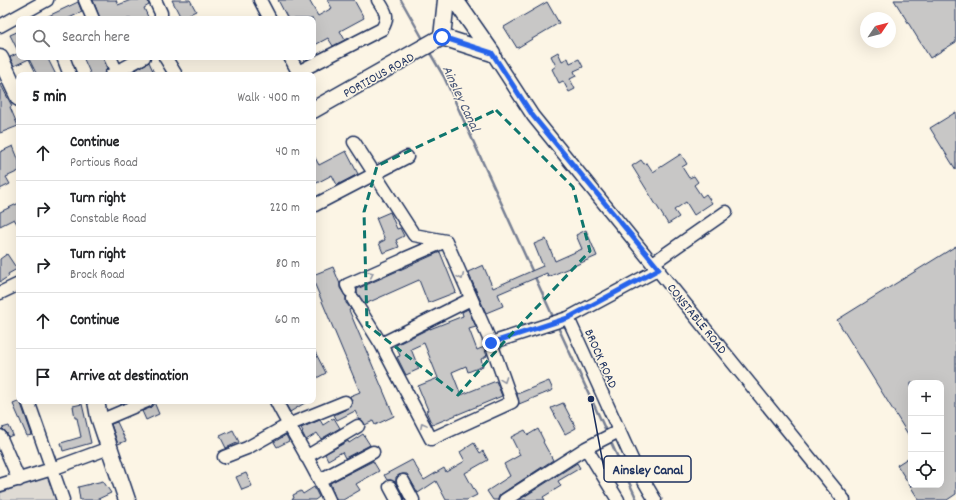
<!DOCTYPE html>
<html lang="en">
<head>
<meta charset="utf-8">
<style>
  body { margin:0; font-family:Dekko,sans-serif; background:#f2f2f2; color:#202124 }
  .controls { position:absolute; right:12px; bottom:12px; display:grid; overflow:hidden; border-radius:8px; box-shadow:0 4px 16px #0002 }
  .controls button { width:36px; height:36px; display:grid; place-items:center; padding:0; border:0; border-bottom:1px solid #e0e0e0; background:#fff; color:#202124; font:20px sans-serif }
  .compass { position:absolute; left:860px; top:12px; width:36px; height:36px; border-radius:50%; background:#fff; box-shadow:0 4px 16px #0002; rotate:55deg }
  .stop { position:absolute; width:12px; height:12px; margin:-9px; border:3px solid #2563eb; border-radius:50%; background:#fff }
  .stop.end { background:#2563eb; border-color:#fff; box-shadow:0 1px 4px #0008 }
  .list { margin:0; padding:0; list-style:none }
  h2 { display:flex; justify-content:space-between; align-items:center; height:52px; margin:0; padding:0 16px; font-size:17px }
  h2 small { font-size:13px; font-weight:400; color:#757577 }
  .list li { display:grid; grid-template-columns:26px 1fr auto; gap:12px; align-items:center; box-sizing:border-box; height:56px; padding:0 16px; border-top:1px solid #e0e0e0 }
  .list b { display:block; font-size:15px; white-space:nowrap }
  .list p { margin:0; font-size:13px; white-space:nowrap; color:#757577 }
  .list em { font-size:13px; font-style:normal; color:#757577 }
  .icon { flex:none; width:22px; height:22px; fill:none; stroke:currentColor; stroke-width:2; stroke-linecap:round; stroke-linejoin:round }
  .map { position:relative; flex:none; width:956px; height:500px; overflow:hidden }
  .search { position:absolute; background:#fff; box-shadow:0 4px 16px #0002; left:16px; top:16px; width:300px; height:44px; display:flex; align-items:center; gap:10px; box-sizing:border-box; padding:0 14px; border-radius:8px; color:#757577; font-size:15px }
  .panel { position:absolute; background:#fff; box-shadow:0 4px 16px #0002; left:16px; top:72px; width:300px; height:332px; border-radius:8px }
  .map>svg:first-child { display:block }
  .green { fill:#dfdbd4; stroke:#7d8599 }
  .lines { fill:none; stroke-linecap:round; stroke-linejoin:round }
  .stream { stroke:#767f94; stroke-width:2.5 }
  .building { fill:#c8c7c6; stroke:#1b2f5e }
  .minor-casing { stroke:#1b2f5e; stroke-width:15 }
  .major-casing { stroke:#1b2f5e; stroke-width:19 }
  .minor { stroke:#fcf5e5; stroke-width:12 }
  .major { stroke:#fcf5e5; stroke-width:16 }
  .oneway { stroke:#8c92a2 }
  .route { stroke:#2563eb; stroke-width:5 }
  .marked { fill:none; stroke:#0f766e; stroke-width:3; stroke-dasharray:8 5; stroke-linejoin:round }
  .labels { text-anchor:middle; stroke-width:3; stroke-linejoin:round; paint-order:stroke }
  .street-label { font-size:13px; fill:#1b2f5e; stroke:#fcf5e5 }
  .water-label { font-size:14px; font-style:italic; fill:#485779; stroke:#fcf5e5 }
  .leader { fill:none; stroke:#1b2f5e; stroke-width:1.5 }
  .callout-dot { fill:#1b2f5e; stroke:#fcf5e5; stroke-width:1.5 }
  .callout { fill:#fcf5e5; stroke:#1b2f5e; stroke-width:1.5 }
  .callout-label { font-size:14px; text-anchor:middle; font-weight:bold; fill:#1b2f5e }
</style>
</head>
<body>
<div class="map">
<svg width="956" height="500" viewBox="0 0 956 500">
  <rect width="100%" height="100%" fill="#fcf5e5"/>
  <filter id="ink" filterUnits="userSpaceOnUse"><feTurbulence type="fractalNoise" baseFrequency=".025" numOctaves="2"/><feDisplacementMap in="SourceGraphic" scale="8" xChannelSelector="R" yChannelSelector="G"/><feConvolveMatrix kernelMatrix="1 2 1 2 8 2 1 2 1" color-interpolation-filters="sRGB"/></filter>
  <g filter="url(#ink)">
    <!-- green -->
    <path class="green" d="M48,476L57,500H0V493Z"/>
    <g class="lines">
      <!-- stream -->
      <path class="stream" d="M401,0L423,39
        M430,53L444,77L554,319
        M557,325L607,433
        M610,440L637,500"/>
    </g>
    <!-- building -->
    <path class="building" d="M93,0H116L118,5L131,0H148L149,5L144,8L149,19H100Z
      M172,0H190L196,11L181,18Z
      M278,0H309L318,16L332,8L327,0H354L364,18L340,31L345,40L333,46L328,38L313,46V19H288Z
      M894,0H956V42L930,58Z
      M78,2L82,12L67,19H42Z
      M547,2L559,23L517,48L504,27Z
      M19,31V57H47L56,75H37L29,59L14,66L10,57L19,53L10,35Z
      M558,52L562,61L568,58L570,63L579,59L583,67L574,71L576,76L570,79L575,89L569,92L563,81L559,83L552,69L556,66L551,56Z
      M83,57H103L107,69L104,75H91Z
      M149,62L154,73L151,75H127Z
      M0,83L12,106L10,107L18,126L0,133Z
      M956,112V170L930,128Z
      M13,146L19,161V171L6,177L10,184L0,189V152Z
      M346,151L358,174L337,185L332,175L313,185V154L319,165Z
      M681,154L687,164L682,167L689,178L694,176L698,182L694,185L702,197L706,194L712,203L694,215L686,202L674,210L679,217L668,224L632,166L641,160L644,164L647,163L653,172Z
      M19,203V227L14,219L0,226V212Z
      M390,212L397,229L400,228L404,236L396,240L399,247L383,253L379,243L385,240L376,218Z
      M586,230L597,256L548,277L547,273L498,294L503,306L486,313L468,272L483,265L493,288L543,266L534,244L546,239L555,261L582,249L576,235Z
      M956,246V494L947,500H919L897,465L911,456V485H941V383H911V439L837,320Z
      M440,252L456,292L428,303L419,280L365,304L357,293V289Z
      M7,254L17,269L8,274L9,276L0,282V259Z
      M333,267L340,284V288L346,297V303L351,309L349,310L394,416L375,425L373,421L365,425L362,420L359,419L355,411L337,420L334,415L351,407L352,403L350,396L360,392L313,280V275Z
      M468,309L476,327L469,329L477,350L484,347L487,356L481,359L483,366L468,372L466,366L452,372L461,395L496,381L502,396L432,425L426,411L428,410L418,386L438,378L424,343L411,349L419,369L406,375L397,357L400,356L396,345L430,328V329L463,316L462,312Z
      M313,348L326,373L313,380Z
      M549,381L553,390L519,404L517,394Z
      M20,401L32,435L27,436L13,404Z
      M284,401H308L290,412Z
      M154,402L159,414L146,420L142,411L150,408Z
      M563,403L576,428L565,434L551,408Z
      M82,404L91,443L63,451L61,443L81,437L77,418H75L73,406Z
      M334,418L340,428L321,439L317,433L306,440L302,432L303,431L301,428L320,420L323,425Z
      M117,422L126,441L118,444L111,424Z
      M9,426L13,435L8,437L7,433L2,428Z
      M538,429L544,441L543,442L553,460L501,494L498,500H493L487,491L510,476L504,464L520,455L511,437L525,430L528,435Z
      M233,430L239,442L226,448L220,436Z
      M363,434L370,445L345,458L342,452L328,460L325,454L348,441L349,443Z
      M286,435L289,441L277,447L274,442Z
      M474,443L480,453L483,451L488,460L465,473L477,495L467,500H446L436,481L418,493L407,474H403L399,475L396,477V483L391,480H387L384,475L412,460L424,480L444,468L446,472L465,461L460,452Z
      M373,461L379,471L356,484L360,490L343,500H336L330,483Z
      M577,463L580,468L558,481L561,486L543,497L545,500H519Z
      M246,473L252,486L242,490L236,477Z
      M103,481L111,493L96,500H80L78,487Z
      M314,487L319,497L315,500H291L294,498L293,495L301,491L303,494Z"/>
    <g class="lines">
      <defs>
        <path id="minor" d="M85,0L93,19
          M155,0L161,13V19
          M260,0L270,19
          M0,26L47,0
          M492,53L533,116L844,500
          M63,57L70,75
          M110,57L118,75
          M165,57L176,75
          M290,57L298,72
          M111,75L144,57
          M299,75L298,72L382,29C390,16 385,11 378,0
          M354,142L414,235L446,241
          M313,206L407,157
          M404,259L446,241
          M653,263L726,212
          M350,291L347,285L401,261
          M0,293L19,284
          M353,299L381,344L431,439L512,402L491,343L446,241
          M491,343L568,318
          M381,344L471,299
          M28,401L63,500
          M276,401C293,434 314,466 329,500
          M100,421L147,401
          M0,436L19,480
          M586,448L618,500
          M224,457L247,448L288,425L345,402
          M306,457L358,426
          M320,480L373,452
          M403,481L413,500
          M0,485L52,469L109,448
          M390,487L397,500
          M505,500L586,448L619,431
          M655,500L635,466L568,318L659,269"/>
        <path id="major" d="M455,0L492,53
          M442,37L446,0
          M0,58L19,98
          M313,110L442,37L492,53
          M96,401L99,417L127,500"/>
      </defs>
      <!-- minor casing -->
      <use href="#minor" class="minor-casing"/>
      <!-- major casing -->
      <use href="#major" class="major-casing"/>
      <!-- minor -->
      <use href="#minor" class="minor"/>
      <!-- major -->
      <use href="#major" class="major"/>
    </g>
    <!-- one-way arrows -->
    <defs><path id="oneway-chevron" d="M-2-3.5L2.5 0L-2 3.5" fill="none" stroke-width="1.6" stroke-linecap="round" stroke-linejoin="round"/></defs>
    <g class="oneway">
      <use href="#oneway-chevron" transform="translate(371 274) rotate(-24)"/>
      <use href="#oneway-chevron" transform="translate(461 277) rotate(66)"/>
      <use href="#oneway-chevron" transform="translate(504 380) rotate(70)"/>
      <use href="#oneway-chevron" transform="translate(423 425) rotate(-118)"/>
    </g>
  </g>
  <g class="lines" filter="url(#ink)">
    <!-- route -->
    <path class="route" d="M442,37L492,53L533,116L659,269L568,318L491,343"/>
  </g>
  <!-- marked area -->
  <path class="marked" d="M496,110L573,187L590,251L503,343L458,395L367,325L364,212L377,166Z"/>
  <g class="labels">
    <!-- street labels -->
    <g class="street-label">
      <text transform="translate(378 74) rotate(-29)" y="5">PORTIOUS ROAD</text>
      <text transform="translate(698 318) rotate(51)" y="5">CONSTABLE ROAD</text>
      <text transform="translate(602 358) rotate(66)" y="5">BROCK ROAD</text>
    </g>
    <!-- water labels -->
    <g class="water-label">
      <text transform="translate(462 98) rotate(65)" y="5">Ainsley Canal</text>
    </g>
  </g>
  <!-- callouts -->
  <path class="leader" d="M591 399L604 469"/>
  <circle class="callout-dot" cx="591" cy="399" r="4"/>
  <rect class="callout" x="604" y="456" width="87" height="26" rx="4"/>
  <g class="callout-label">
    <text x="648" y="474">Ainsley Canal</text>
  </g>
</svg>
<div class="controls">
<button>+</button>
<button>−</button>
<button><svg class="icon" aria-label="locate" viewBox="0 0 24 24"><circle cx="12" cy="12" r="6"/><path d="M12 2v4M12 18v4M2 12h4M18 12h4"/></svg></button>
</div>
<svg class="compass" viewBox="-18 -18 36 36"><path d="M0-13l5 13h-10z" fill="#e53935"/><path d="M0 13l5-13h-10z" fill="#757577"/></svg>
<div class="stop" style="left:442px;top:37px"></div>
<div class="stop end" style="left:491px;top:343px"></div>
<div class="search"><svg class="icon" aria-label="search" viewBox="0 0 24 24"><circle cx="10" cy="10" r="6"/><path d="M15 15l6 6"/></svg>Search here</div>
<section class="panel">
<h2>5 min<small>Walk · 400 m</small></h2>
<ul class="list">
<li><svg class="icon" aria-label="ahead" viewBox="0 0 24 24"><path d="M12 20V5M6 11l6-6 6 6"/></svg><div><b>Continue</b><p>Portious Road</p></div><em>40 m</em></li>
<li><svg class="icon" aria-label="right" viewBox="0 0 24 24"><path d="M7 20v-9h11M14 6l5 5-5 5"/></svg><div><b>Turn right</b><p>Constable Road</p></div><em>220 m</em></li>
<li><svg class="icon" aria-label="right" viewBox="0 0 24 24"><path d="M7 20v-9h11M14 6l5 5-5 5"/></svg><div><b>Turn right</b><p>Brock Road</p></div><em>80 m</em></li>
<li><svg class="icon" aria-label="ahead" viewBox="0 0 24 24"><path d="M12 20V5M6 11l6-6 6 6"/></svg><div><b>Continue</b></div><em>60 m</em></li>
<li><svg class="icon" aria-label="arrive" viewBox="0 0 24 24"><path d="M6 21V4h12l-3 4 3 4H6"/></svg><div><b>Arrive at destination</b></div></li>
</ul>
</section>
</div>
</body>
</html>
